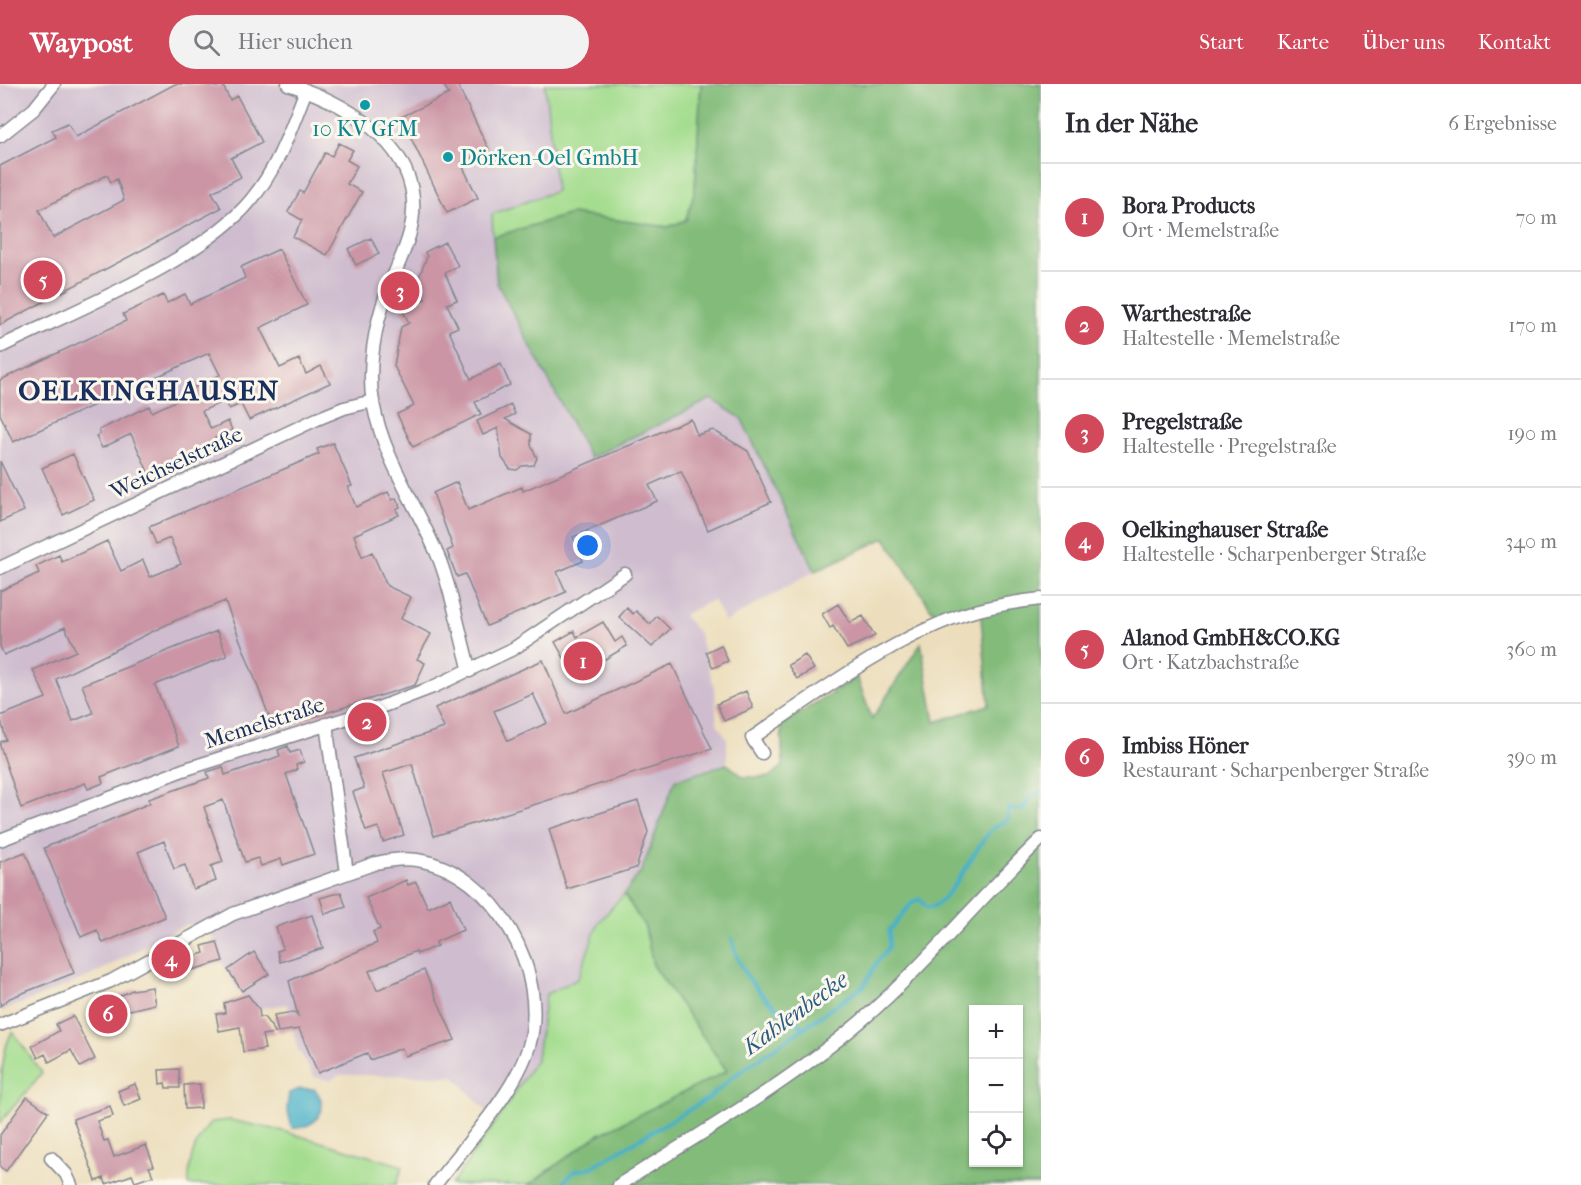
<!DOCTYPE html>
<html lang="de">
<head>
<meta charset="utf-8">
<style>
  body { margin:0; font-family:"IM FELL French Canon",serif; background:#f2f2f3; color:#2b2b33 }
  .controls { position:absolute; right:18px; bottom:18px; display:grid; overflow:hidden; border-radius:0px; box-shadow:0 2px 4px #0004 }
  .controls button { width:54px; height:54px; display:grid; place-items:center; padding:0; border:0; border-bottom:2px solid #e1e1e2; background:#fff; color:#2b2b33; font:30px sans-serif }
  .you { position:absolute; left:588px; top:462px; width:21px; height:21px; margin:-15px; border:4px solid #fff; border-radius:50%; background:#1a73e8; box-shadow:0 0 0 9px #1a73e833 }
  .badge { display:grid; place-items:center; width:39px; height:39px; border-radius:50%; background:#d1495b; color:#fff; font-size:20px; font-weight:700 }
  .pin { position:absolute; translate:-50% -50%; border:3px solid #fff; box-shadow:0 2px 6px #0006 }
  .list { margin:0; padding:0; list-style:none }
  h2 { display:flex; justify-content:space-between; align-items:center; height:78px; margin:0; padding:0 24px; font-size:26px }
  h2 small { font-size:20px; font-weight:400; color:#7c7c81 }
  .list li { display:grid; grid-template-columns:39px 1fr auto; gap:18px; align-items:center; box-sizing:border-box; height:108px; padding:0 24px; border-top:2px solid #e1e1e2 }
  .list b { display:block; font-size:22px; white-space:nowrap }
  .list p { margin:0; font-size:20px; white-space:nowrap; color:#7c7c81 }
  .list em { font-size:20px; font-style:normal; color:#7c7c81 }
  .icon { flex:none; width:33px; height:33px; fill:none; stroke:currentColor; stroke-width:2; stroke-linecap:round; stroke-linejoin:round }
  .map { position:relative; flex:none; width:1041px; height:1101px; overflow:hidden }
  header { display:flex; align-items:center; gap:36px; box-sizing:border-box; height:84px; padding:0 30px; background:#d1495b; color:#fff }
  header strong { font-size:28px }
  nav { display:flex; gap:33px; margin-inline-start:auto; font-size:21px }
  .search { width:420px; height:54px; background:#f2f2f3; display:flex; align-items:center; gap:15px; box-sizing:border-box; padding:0 21px; border-radius:33px; color:#7c7c81; font-size:22px }
  main { display:flex }
  aside { flex:1; background:#fff }
  .map>svg:first-child { display:block }
  .industrial { fill:#cfbdcf }
  .green { fill:#a4dd8f; stroke:#608676; stroke-width:1.5 }
  .forest { fill:#83bc7a; stroke:#4f766c; stroke-width:1.5; fill-rule:evenodd }
  .water { fill:#48b1c7; stroke:#327092; stroke-width:1.5 }
  .lines { fill:none; stroke-linecap:round; stroke-linejoin:round }
  .stream { stroke:#48b1c7; stroke-width:4 }
  .building { fill:#cb95a5; fill-rule:evenodd }
  .minor-casing { stroke:#84868d; stroke-width:15 }
  .minor { stroke:#fff; stroke-width:12 }
  .culture-dot { fill:#0f9aa8; stroke:#fbf7ec; stroke-width:2 }
  .labels { text-anchor:middle; stroke-width:6; stroke-linejoin:round; paint-order:stroke }
  .culture-label { font-size:22px; fill:#0d838f; stroke:#fbf7ec }
  .street-label { font-size:22px; fill:#1b2f5e; stroke:#fbf7ec }
  .water-label { font-size:24px; font-style:italic; fill:#2b5c83; stroke:#fbf7ec }
  .district-label { font-size:28px; font-weight:bold; letter-spacing:1.5px; fill:#1b2f5e; stroke:#fbf7ec }
</style>
</head>
<body>
<header>
<strong>Waypost</strong>
<div class="search"><svg class="icon" aria-label="search" viewBox="0 0 24 24"><circle cx="10" cy="10" r="6"/><path d="M15 15l6 6"/></svg>Hier suchen</div>
<nav><a>Start</a><a>Karte</a><a>Über uns</a><a>Kontakt</a></nav>
</header>
<main>
<div class="map">
<svg width="1041" height="1101" viewBox="0 0 1041 1101">
  <rect width="100%" height="100%" fill="#fbf7ec"/>
  <filter id="ink" filterUnits="userSpaceOnUse"><feTurbulence type="fractalNoise" baseFrequency=".0167" numOctaves="2"/><feDisplacementMap in="SourceGraphic" scale="12" xChannelSelector="R" yChannelSelector="G"/><feConvolveMatrix kernelMatrix="1 2 1 2 8 2 1 2 1" color-interpolation-filters="sRGB"/></filter>
  <filter id="wash" filterUnits="userSpaceOnUse"><feTurbulence type="fractalNoise" baseFrequency=".008" numOctaves="4" result="noise"/><feDisplacementMap in="SourceGraphic" scale="24" xChannelSelector="R" yChannelSelector="G"/><feGaussianBlur stdDeviation="1.35" result="paint"/><feColorMatrix in="noise" values="0 0 0 0 0 0 0 0 0 0 0 0 0 0 0 0 0 1.4 0 .05"/><feComposite in="paint" operator="in"/></filter>
  <g filter="url(#wash)">
    <rect width="100%" height="100%" fill="#ecdebc"/>
    <!-- industrial -->
    <path class="industrial" d="M0,0H545L556,107L492,130L497,199L590,375L711,315L741,334L815,487L725,538L713,516L683,531L699,550L715,606L717,639L727,655V680L675,696L642,786L598,839L578,895L546,910L537,974L496,1038L454,992L340,991L330,996L314,993L297,963L287,920L251,926L223,881L213,853L187,840L90,892L0,928Z"/>
    <!-- green -->
    <path class="green" d="M545,0H701L695,106L686,136L668,143L571,130L493,153L492,130L556,107Z
      M624,810L645,843L653,881L728,987L598,1051L529,1101H451L496,1038L537,974L546,910L578,895L598,839Z
      M13,948L42,989L0,1039C0,1017 0,963 13,948Z
      M230,1036L283,1047L403,1082L396,1101H189C188,1076 195,1057 211,1038Z"/>
    <!-- forest -->
    <path class="forest" d="M701,0H1041V1101H529L598,1051L727,987L653,881L645,843L624,810L642,786L675,696L727,680L744,693H769L783,682L781,641L857,593L872,635L921,559L935,638L989,621L980,524L937,534L885,454L815,487L741,334L711,315L590,374L497,199L493,153L571,130L668,143L686,136L695,106ZM974,926H1018V1078H974Z"/>
    <!-- water -->
    <path class="water" d="M300,1005H314C333,1023 315,1046 292,1044L287,1024L289,1009Z"/>
    <g class="lines">
      <!-- stream -->
      <path class="stream" d="M732,854C739,895 770,922 805,944
        M561,1101L574,1087L590,1084L709,1014L734,992L864,902L877,878L889,863V846C900,838 907,818 920,815L926,823L932,824C960,804 970,770 992,745C997,740 1003,740 1008,735V724L1022,726L1032,711L1041,708"/>
    </g>
    <g id="blocks">
      <!-- building -->
      <path class="building" d="M175,0H205L217,3L222,0L230,16L237,12L262,58L231,74L241,93L212,108L221,124L0,241V82L56,53L52,46L68,39L76,53ZM107,91L111,98L117,95L124,116L53,154L39,126Z
        M443,0H457L489,66L461,79L478,114L447,129L401,33L449,10Z
        M339,59L353,66L347,76L357,82L347,100L362,108L327,171L293,153L302,136L288,128L300,107L303,109L325,69L332,72Z
        M371,154L379,170L356,181L348,165Z
        M445,158L458,182L445,189L457,216L447,220L458,243L449,247L471,295L501,280L510,301L475,318L481,330L413,363L397,330L414,322L394,282L401,243L409,239L402,225L425,215L414,195L419,193L427,173L425,168Z
        M279,165L307,221L260,244L280,284L299,275L306,290L321,282L330,299L249,336L241,320L229,325L226,316L202,327L211,345L228,337L232,346L215,354L217,359L149,390L131,350L102,364L96,352L100,350L99,346L149,322L152,328L193,309L191,305L220,291L209,269L13,358L0,330V296L126,237L123,230L163,211L167,219L185,210L190,220L245,194L241,183Z
        M511,321L515,330L505,335L531,350V361L537,374L534,381L522,382L517,386L510,385L502,374L498,344L483,351L477,337Z
        M691,335L697,351L713,346L748,367L771,418L708,446L681,387L649,401L657,417L573,453L583,477L557,488L566,508L487,542L465,490L457,493L447,467L453,464L433,409L457,398L468,426L522,403L523,407Z
        M333,359L352,402L348,403L356,423L388,408L392,416L396,414L400,423L396,425L399,431L354,451L362,473L372,468L387,502L411,513L401,535L431,550L417,575L425,579L415,601L274,645L225,517L172,538L56,595L73,637L93,629L82,601L217,547L227,572L155,601L179,662L101,693L103,699L88,705L85,699L21,724L0,662V658L6,656L0,632L46,614L33,586L76,567L65,543L4,571L0,562V507L39,489L36,482L59,471L62,478L107,457L121,487L143,476L150,493L181,480L170,454L156,460L149,443L319,370L317,365Z
        M73,370L94,416L63,431L42,384Z
        M0,377L24,427L0,438Z
        M838,520L850,539L863,532L875,552L847,565L833,542L830,544L822,530Z
        M627,524L633,530L636,527L650,540L657,532L670,545L652,563L619,533Z
        M603,538L615,558L622,553L627,562L575,593L555,558L574,547L577,553Z
        M721,561L728,577L713,584L706,568Z
        M805,571L814,585L797,595L788,581Z
        M543,576L566,630L672,580L712,665L434,752L412,680L383,689L404,751L383,758L378,743L366,747L353,708L364,704L354,674L444,644L435,624ZM533,610L547,639L508,657L494,627Z
        M746,607L753,624L724,637L717,620Z
        M288,662L290,669L300,666L304,678L296,681L297,686L286,690L314,770L283,781L281,775L261,782L258,774L245,778L223,716L204,723L223,778L211,782L216,797L193,805L185,781L174,785L164,757L138,768L165,833L103,859L97,846L81,853L44,764L150,719L149,715L209,694L207,688L223,683L225,691L280,672L278,666Z
        M638,717L648,748L636,784L567,805L549,745Z
        M25,768L74,889L10,914L0,922V778Z
        M406,796L408,801L416,798L428,824L450,814L463,846L436,858L437,862L417,870L416,867L369,887L377,906L424,886L455,956L405,972L402,964L370,976L367,969L318,989L299,945L278,948L274,931L294,928L298,932L289,897L377,859L373,848L380,845L366,814Z
        M341,808L346,823L325,830L320,814Z
        M312,831L323,864L280,878L277,867L283,865L276,843Z
        M217,858L223,877L192,886L188,874L204,869L202,862Z
        M254,868L269,890L242,907L228,886Z
        M152,903L155,920L121,928L125,941L106,949L95,925L115,918L114,915L132,906Z
        M248,911L259,925L260,933H264L276,949L262,951L265,965L243,968L240,943L219,947L216,930L225,929L224,919Z
        M73,932L95,975L80,983L71,966L49,978L45,970L38,974L32,962L59,947L56,940Z
        M179,985L180,1004H166L165,999L160,1000L159,986Z
        M135,1000L141,1015L124,1022L118,1007Z
        M200,1000L201,1024L185,1025L184,1001Z
        M27,1013L48,1028L6,1087L0,1083V1051Z
        M110,1022L113,1032L97,1037L104,1057L108,1056L114,1073L146,1061L154,1082L149,1083L153,1092L135,1098L132,1091L106,1100L104,1094L96,1097L73,1035Z"/>
    </g>
  </g>
  <g filter="url(#ink)">
    <use href="#blocks" fill-opacity="0" stroke="#84868d" stroke-width="1.5"/>
    <g class="lines">
      <defs>
        <path id="minor" d="M288,0C353,21 430,68 410,148C405,169 394,188 387,208C375,241 367,284 373,319C384,377 419,424 440,477C453,512 460,551 470,587
          M0,52L34,25L54,0
          M0,263C72,227 201,177 251,116C278,84 291,44 306,6
          M0,484L317,335L344,324L373,317
          M326,640L347,789
          M762,669L752,654C818,609 909,541 987,524C1004,520 1023,517 1041,515
          M0,756L183,686L373,626L433,603L513,565L625,490
          M0,941L111,897L233,830L376,779C389,776 403,774 417,776C496,788 550,889 529,962C515,1009 465,1061 435,1101
          M51,1074L66,1090L71,1101
          M619,1101C701,1049 787,1000 861,937C926,881 979,814 1041,755"/>
      </defs>
      <!-- minor casing -->
      <use href="#minor" class="minor-casing"/>
      <!-- minor -->
      <use href="#minor" class="minor"/>
    </g>
  </g>
  <!-- markers -->
  <g class="culture-dot">
    <circle cx="365" cy="21" r="6"/>
    <circle cx="448" cy="73" r="6"/>
  </g>
  <g class="labels">
    <!-- culture labels -->
    <g class="culture-label">
      <text x="365" y="52">10 KV GfM</text>
      <text x="460" y="81" text-anchor="start">Dörken-Oel GmbH</text>
    </g>
    <!-- street labels -->
    <g class="street-label">
      <text transform="translate(176 378) rotate(-25)" y="8">Weichselstraße</text>
      <text transform="translate(264 638) rotate(-18)" y="8">Memelstraße</text>
    </g>
    <!-- water labels -->
    <g class="water-label">
      <text transform="translate(795 929) rotate(-36)" y="8">Kahlenbecke</text>
    </g>
    <!-- district labels -->
    <g class="district-label">
      <text x="149" y="316">OELKINGHAUSEN</text>
    </g>
  </g>
</svg>
<div class="controls">
<button>+</button>
<button>−</button>
<button><svg class="icon" aria-label="locate" viewBox="0 0 24 24"><circle cx="12" cy="12" r="6"/><path d="M12 2v4M12 18v4M2 12h4M18 12h4"/></svg></button>
</div>
<div class="you"></div>
<div class="pin badge" style="left:583px;top:577px">1</div>
<div class="pin badge" style="left:367px;top:638px">2</div>
<div class="pin badge" style="left:400px;top:207px">3</div>
<div class="pin badge" style="left:171px;top:875px">4</div>
<div class="pin badge" style="left:43px;top:196px">5</div>
<div class="pin badge" style="left:108px;top:930px">6</div>
</div>
<aside>
<h2>In der Nähe<small>6 Ergebnisse</small></h2>
<ul class="list">
<li><span class="badge">1</span><div><b>Bora Products</b><p>Ort · Memelstraße</p></div><em>70 m</em></li>
<li><span class="badge">2</span><div><b>Warthestraße</b><p>Haltestelle · Memelstraße</p></div><em>170 m</em></li>
<li><span class="badge">3</span><div><b>Pregelstraße</b><p>Haltestelle · Pregelstraße</p></div><em>190 m</em></li>
<li><span class="badge">4</span><div><b>Oelkinghauser Straße</b><p>Haltestelle · Scharpenberger Straße</p></div><em>340 m</em></li>
<li><span class="badge">5</span><div><b>Alanod GmbH&amp;CO.KG</b><p>Ort · Katzbachstraße</p></div><em>360 m</em></li>
<li><span class="badge">6</span><div><b>Imbiss Höner</b><p>Restaurant · Scharpenberger Straße</p></div><em>390 m</em></li>
</ul>
</aside>
</main>
</body>
</html>
